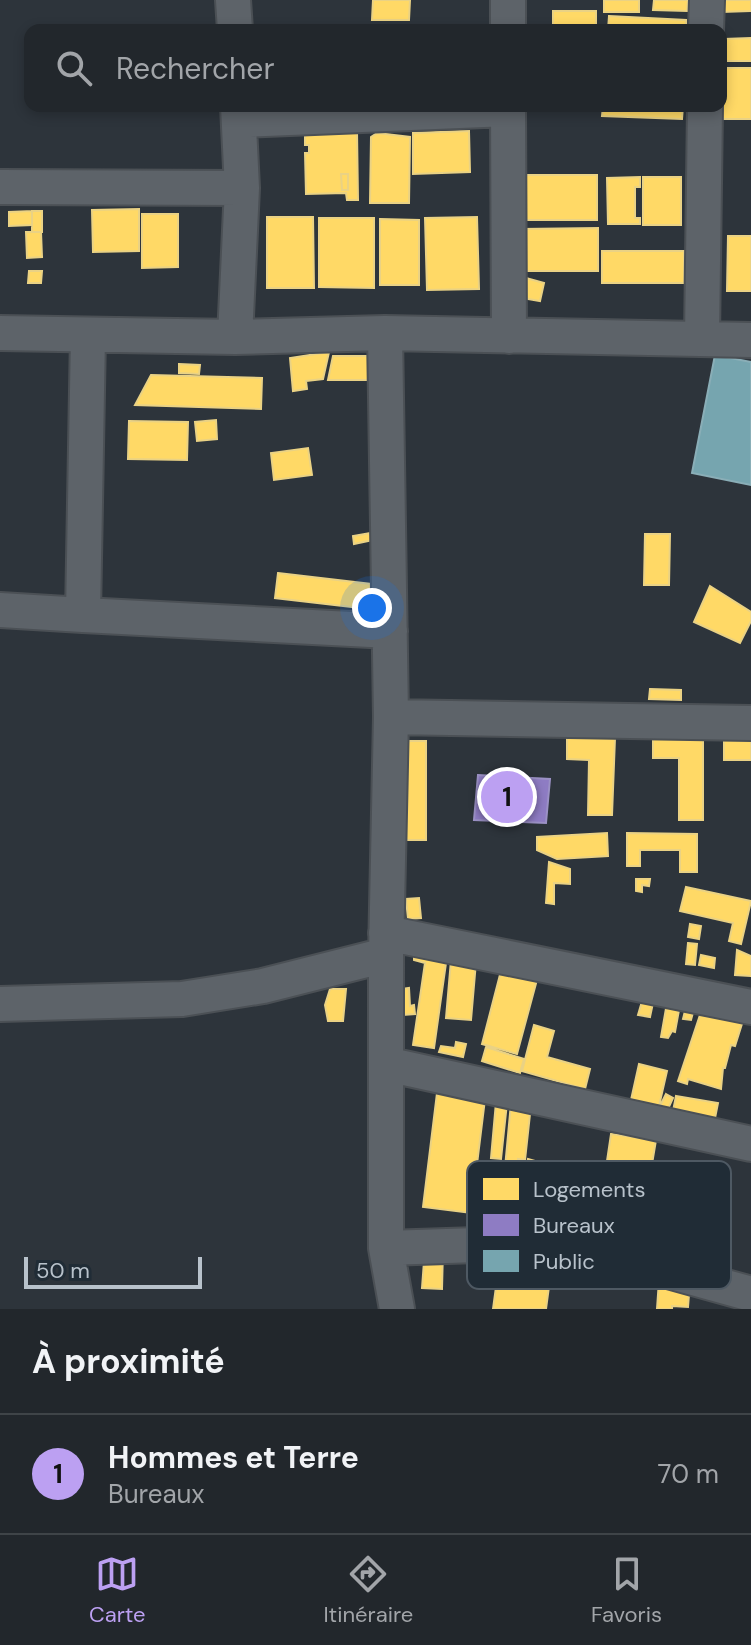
<!DOCTYPE html>
<html lang="fr">
<head>
<meta charset="utf-8">
<style>
  body { margin:0; font-family:"DM Sans",sans-serif; background:#2a2f34; color:#f1f3f6 }
  .scale { position:absolute; left:24px; bottom:20px; width:178px; box-sizing:border-box; padding-left:8px; border:4px solid #b8c2cb; border-top:0; font-size:22px; line-height:28px; white-space:nowrap; color:#b8c2cb; -webkit-text-stroke:6px #202c36; paint-order:stroke }
  .you { position:absolute; left:372px; top:608px; width:28px; height:28px; margin:-20px; border:6px solid #fff; border-radius:50%; background:#1a73e8; box-shadow:0 0 0 12px #1a73e833 }
  .badge { display:grid; place-items:center; width:52px; height:52px; border-radius:50%; background:#bca0f2; color:#111; font-size:26px; font-weight:700 }
  .pin { position:absolute; translate:-50% -50%; border:4px solid #fff; box-shadow:0 2px 8px #0006 }
  .list { margin:0; padding:0; list-style:none }
  h2 { display:flex; justify-content:space-between; align-items:center; height:104px; margin:0; padding:0 32px; font-size:34px }
  h2 small { font-size:26px; font-weight:400; color:#a2a5a9 }
  .list li { display:grid; grid-template-columns:52px 1fr auto; gap:24px; align-items:center; box-sizing:border-box; height:120px; padding:0 32px; border-top:2px solid #3f4448 }
  .list b { display:block; font-size:30px; white-space:nowrap }
  .list p { margin:0; font-size:26px; white-space:nowrap; color:#a2a5a9 }
  .list em { font-size:26px; font-style:normal; color:#a2a5a9 }
  .icon { flex:none; width:44px; height:44px; fill:none; stroke:currentColor; stroke-width:2; stroke-linecap:round; stroke-linejoin:round }
  .map { position:relative; flex:none; width:751px; height:1309px; overflow:hidden }
  .search { position:absolute; background:#22272c; box-shadow:0 4px 12px #0003; left:24px; right:24px; top:24px; height:88px; display:flex; align-items:center; gap:20px; box-sizing:border-box; padding:0 28px; border-radius:16px; color:#a2a5a9; font-size:30px }
  .sheet { height:224px; background:#22272c }
  nav { display:flex; justify-content:space-around; align-items:center; box-sizing:border-box; height:112px; border-top:2px solid #3f4448; background:#22272c; font-size:22px; color:#a2a5a9 }
  nav a { display:grid; justify-items:center; gap:4px }
  nav .on { color:#bca0f2 }
  .map>svg:first-child { display:block }
  .homes { fill:#ffd966; stroke:#ead284; stroke-width:2; fill-rule:evenodd }
  .offices { fill:#8e7cc3; stroke:#9b91c5; stroke-width:2 }
  .public { fill:#76a5af; stroke:#8aaeb7; stroke-width:2 }
  .lines { fill:none; stroke-linecap:round; stroke-linejoin:round }
  .minor-casing { stroke:#4b5055; stroke-width:38 }
  .minor { stroke:#5d6369; stroke-width:34 }
  .key { fill:#202c36; stroke:#4e5963; stroke-width:2 }
  .key-label { font-size:22px; fill:#b8c2cb }
</style>
</head>
<body>
<div class="map">
<svg width="751" height="1309" viewBox="0 0 751 1309">
  <rect width="100%" height="100%" fill="#2d343b"/>
  <!-- homes -->
  <path class="homes" d="M373,0H410L409,20H372Z
    M604,0H639V12H604Z
    M654,0H688L687,11L653,10Z
    M721,0H751V11L722,12Z
    M553,11H596V30H553Z
    M609,16L686,20V30H608Z
    M751,38V61H724V39Z
    M721,68H751V119H718L721,106Z
    M603,106H683L682,119L602,116Z
    M357,131L358,200H347L346,193L306,194L305,153H309V145H305V132ZM341,174H348V190H342Z
    M469,131L470,172L413,174V133Z
    M377,133L410,137L409,203H370L371,137Z
    M341,174H348V190H342Z
    M523,175H597V220H523Z
    M640,177V187H635V218H640V224H608L607,178Z
    M643,177H681V225H643Z
    M139,209V251L93,252L92,210Z
    M32,211V225L9,226V212Z
    M32,211H42V232H32Z
    M142,214H178V267L142,268Z
    M267,217H313L314,288H267Z
    M477,217L479,289L427,290L425,218Z
    M319,218H374V288L319,287Z
    M380,219L419,220V285H380Z
    M598,228V271H522L521,229Z
    M26,232H41L42,257L27,258Z
    M728,236H751V291H727Z
    M602,251H684V283H602Z
    M29,271H42L41,283H28Z
    M526,278L544,283L540,301L522,298Z
    M329,352L323,379L306,381L307,389L293,391L290,358Z
    M333,356H375L369,380H328Z
    M179,364L200,365L199,374L179,373Z
    M151,375L262,378L261,409L135,405Z
    M216,420L217,439L197,441L195,422Z
    M129,421L188,422L187,460L128,459Z
    M308,448L312,475L274,480L271,453Z
    M371,533L373,540L354,544L353,536Z
    M645,534H670L669,585H644Z
    M278,573L371,584L368,609L275,598Z
    M710,586L751,612V621L740,643L694,622Z
    M650,689L681,690V700L649,699Z
    M567,737L615,738L612,815H588L589,760L567,759Z
    M653,737H703V820H679V758H653Z
    M751,738V760H724V739Z
    M397,741H426V840H397Z
    M607,833L608,856L557,859L537,850V837Z
    M627,833L697,834V872H680V850H640V866H627Z
    M549,862L570,869V884L554,883V904L546,903Z
    M636,879H650L649,886L642,885V892L636,891Z
    M686,887L751,901L741,944L729,941L733,923L680,911Z
    M419,898L421,918L408,919L406,899Z
    M690,924L701,926L699,939L688,937Z
    M688,943L697,944L695,965L686,964Z
    M737,950L751,956V976L735,975Z
    M414,951L447,956L434,1048L413,1045L425,963L414,960Z
    M701,955L715,958L714,968L699,965Z
    M451,960L476,962L471,1020L446,1018Z
    M502,967L538,976L517,1054L482,1044Z
    M409,988L410,1006L414,1005L415,1014L403,1015L401,989Z
    M330,989H346L343,1021H328L325,1005Z
    M645,991L653,1003L650,1017L638,1015Z
    M668,997L681,999L675,1032L672,1031L668,1038L661,1037Z
    M687,1003L695,1005L691,1020L683,1019Z
    M702,1009L746,1011L735,1046L731,1045L725,1068H723L721,1089L688,1079L687,1084L678,1081Z
    M534,1025L554,1031L547,1057L590,1069L585,1089L522,1071Z
    M456,1042L466,1044L463,1057L439,1052L441,1046L455,1048Z
    M486,1047L524,1059L520,1073L482,1061Z
    M639,1064L667,1071L659,1106L631,1100Z
    M437,1093L485,1099L471,1213L423,1207Z
    M666,1094L673,1098L668,1109L660,1106Z
    M676,1096L718,1103L715,1118L673,1111Z
    M496,1102L507,1103L501,1159L491,1158Z
    M511,1103L531,1105L525,1160L518,1159L517,1170L505,1168Z
    M611,1134L656,1140L647,1194L603,1188Z
    M528,1159L535,1161L533,1172L526,1171Z
    M425,1248L443,1250L442,1289L422,1288Z
    M498,1272L550,1279L546,1309H493Z
    M659,1280L690,1282L688,1307L672,1306V1309H657Z"/>
  <!-- offices -->
  <path class="offices" d="M478,775L550,779L546,823L474,820Z"/>
  <!-- public -->
  <path class="public" d="M715,355L751,362V485L692,473Z"/>
  <g class="lines">
    <defs>
      <path id="minor" d="M233,0L235,30
        M508,0V30
        M706,30L707,0
        M508,106L509,336
        M239,120L508,109
        M0,187L242,188
        M0,333L235,337L385,333L751,340
        M385,333L391,717L386,955V1248L397,1309
        M88,335L83,615L390,631
        M235,337L242,188L238,106
        M702,339L705,106
        M0,610L83,615
        M391,717L751,723
        M386,933L751,1007
        M0,1004L182,999L263,986L386,955
        M386,1064L751,1144
        M386,1248L508,1244L643,1264L751,1294"/>
    </defs>
    <!-- minor casing -->
    <use href="#minor" class="minor-casing"/>
    <!-- minor -->
    <use href="#minor" class="minor"/>
  </g>
  <!-- legend -->
  <rect x="467" y="1161" width="264" height="128" rx="12" class="key"/>
  <rect x="483" y="1178" width="36" height="22" fill="#ffd966"/>
  <rect x="483" y="1214" width="36" height="22" fill="#8e7cc3"/>
  <rect x="483" y="1250" width="36" height="22" fill="#76a5af"/>
  <g class="key-label">
    <text x="533" y="1197">Logements</text>
    <text x="533" y="1233">Bureaux</text>
    <text x="533" y="1269">Public</text>
  </g>
</svg>
<div class="scale">50 m</div>
<div class="you"></div>
<div class="pin badge" style="left:507px;top:797px">1</div>
<div class="search"><svg class="icon" aria-label="search" viewBox="0 0 24 24"><circle cx="10" cy="10" r="6"/><path d="M15 15l6 6"/></svg>Rechercher</div>
</div>
<section class="sheet">
<h2>À proximité<small></small></h2>
<ul class="list">
<li><span class="badge">1</span><div><b>Hommes et Terre</b><p>Bureaux</p></div><em>70 m</em></li>
</ul>
</section>
<nav>
<a class="on"><svg class="icon" aria-label="map" viewBox="0 0 24 24"><path d="M3 6l6-2 6 2 6-2v14l-6 2-6-2-6 2zM9 4v14M15 6v14"/></svg>Carte</a>
<a><svg class="icon" aria-label="directions" viewBox="0 0 24 24"><path d="M12 3l9 9-9 9-9-9zM9 14v-3h6M13 9l2 2-2 2"/></svg>Itinéraire</a>
<a><svg class="icon" aria-label="saved" viewBox="0 0 24 24"><path d="M7 4h10v16l-5-4-5 4z"/></svg>Favoris</a>
</nav>
</body>
</html>
